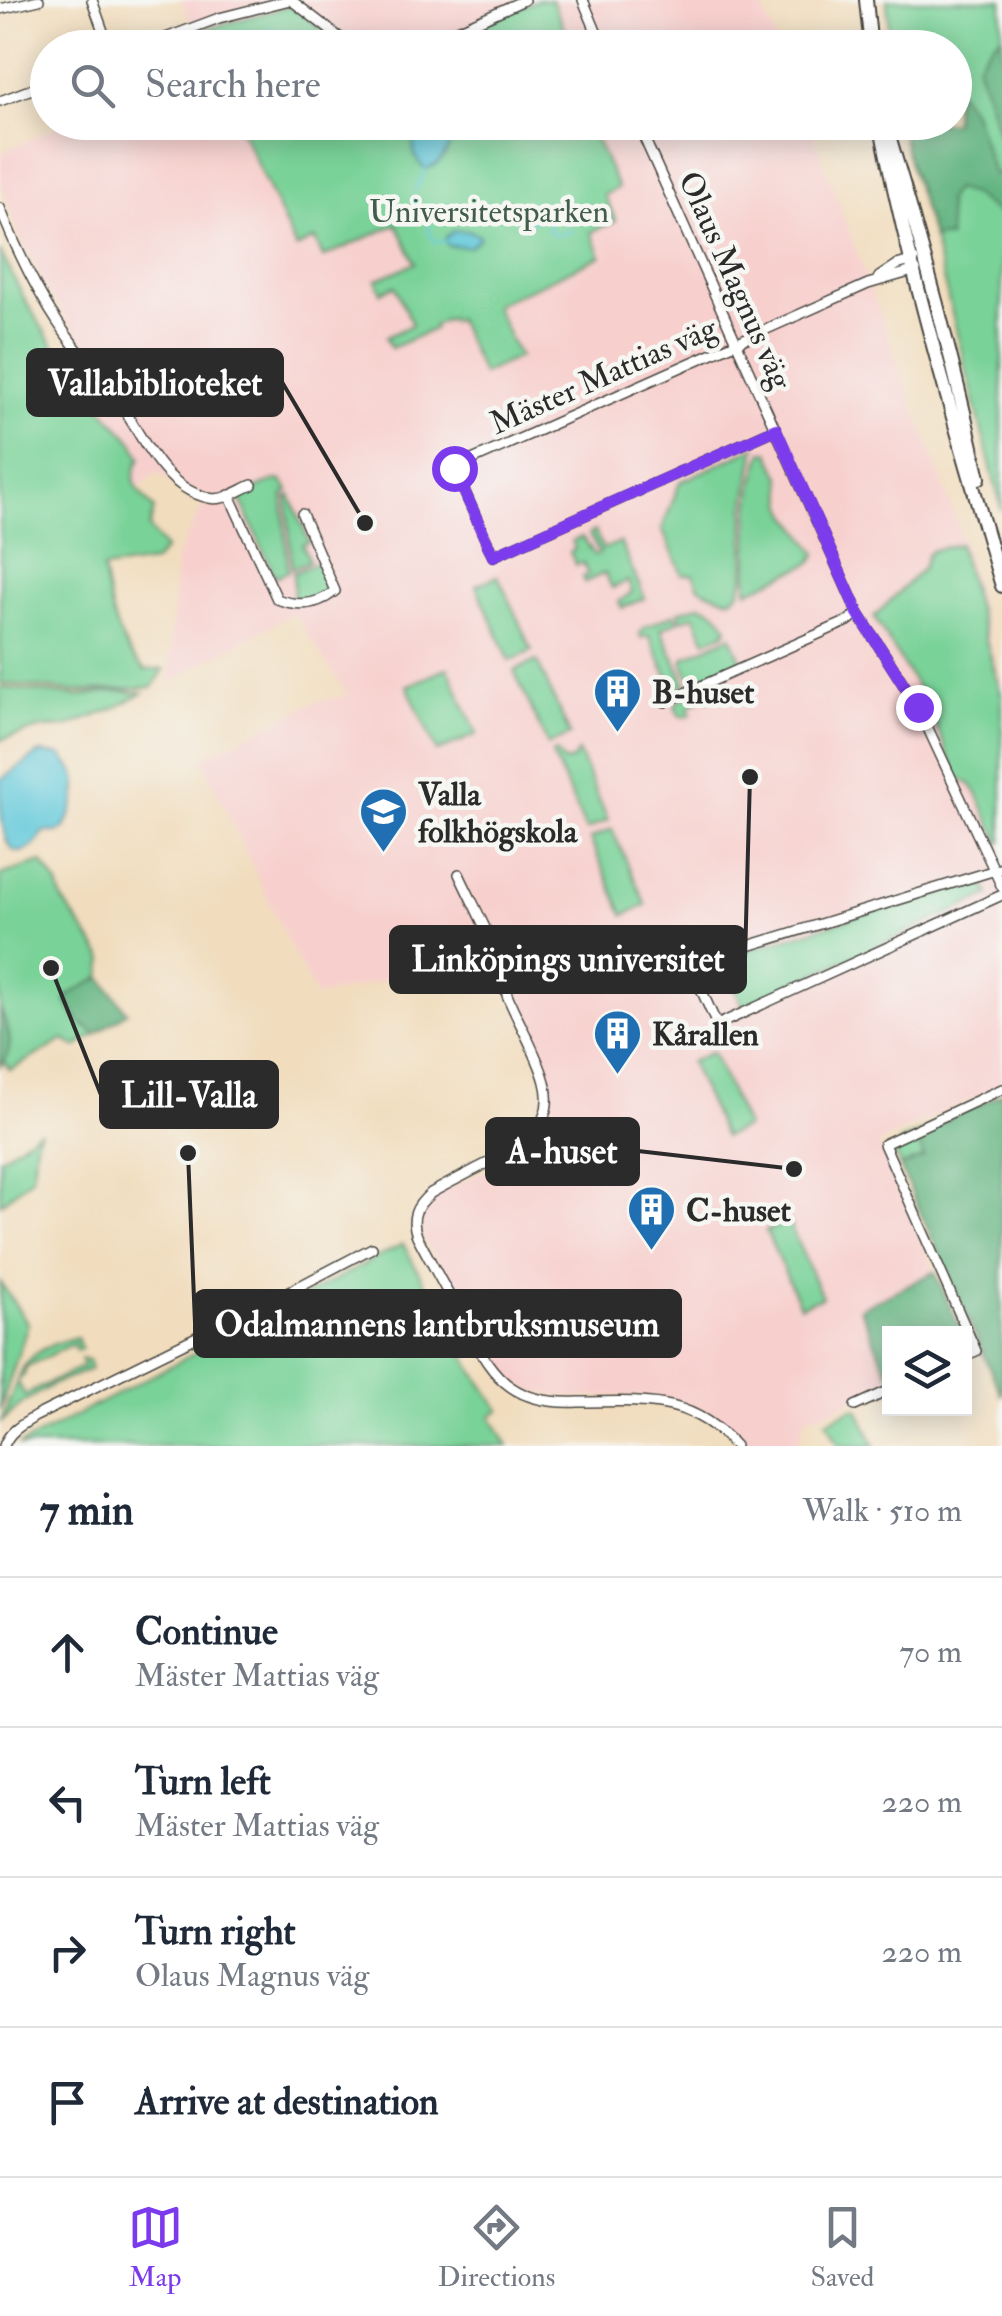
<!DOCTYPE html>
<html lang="en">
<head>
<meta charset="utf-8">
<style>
  body { margin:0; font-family:"IM FELL Double Pica",serif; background:#f6f6f7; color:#1f2937 }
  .controls { position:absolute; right:30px; bottom:30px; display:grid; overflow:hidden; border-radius:0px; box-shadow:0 5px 25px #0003 }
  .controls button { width:90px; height:90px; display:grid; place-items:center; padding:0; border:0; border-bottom:2px solid #e0e1e3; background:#fff; color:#1f2937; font:50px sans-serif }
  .stop { position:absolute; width:30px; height:30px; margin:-22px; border:8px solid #7c3aed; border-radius:50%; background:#fff }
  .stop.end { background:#7c3aed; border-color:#fff; box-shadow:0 2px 10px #0008 }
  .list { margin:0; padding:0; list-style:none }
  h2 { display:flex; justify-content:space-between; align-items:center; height:130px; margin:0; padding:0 40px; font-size:42px }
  h2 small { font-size:32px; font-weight:400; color:#747a83 }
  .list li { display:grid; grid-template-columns:65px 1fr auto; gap:30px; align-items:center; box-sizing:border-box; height:150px; padding:0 40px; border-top:2px solid #e0e1e3 }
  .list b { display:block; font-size:38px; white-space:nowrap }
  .list p { margin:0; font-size:32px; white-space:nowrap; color:#747a83 }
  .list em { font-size:32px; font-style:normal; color:#747a83 }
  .icon { flex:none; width:55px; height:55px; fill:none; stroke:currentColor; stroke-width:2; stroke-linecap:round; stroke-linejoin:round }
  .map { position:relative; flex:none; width:1002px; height:1446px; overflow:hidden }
  .search { position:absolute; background:#fff; box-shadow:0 5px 25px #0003; left:30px; right:30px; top:30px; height:110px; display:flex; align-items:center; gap:25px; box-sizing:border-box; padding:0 35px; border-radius:55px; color:#747a83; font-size:38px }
  .sheet { height:730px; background:#fff }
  nav { display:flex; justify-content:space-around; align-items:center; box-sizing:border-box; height:140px; border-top:2px solid #e0e1e3; background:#fff; font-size:28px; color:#747a83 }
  nav a { display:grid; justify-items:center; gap:5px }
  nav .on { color:#7c3aed }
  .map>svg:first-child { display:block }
  .built { fill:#f7d0ce }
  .green { fill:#79d298; stroke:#527e62; stroke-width:2.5 }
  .forest { fill:#62b480; stroke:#467056; stroke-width:2.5 }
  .water { fill:#5ec8d9; stroke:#447a82; stroke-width:2.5 }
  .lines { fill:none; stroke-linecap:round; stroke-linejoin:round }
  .stream { stroke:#5ec8d9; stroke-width:2.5 }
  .minor-casing { stroke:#494641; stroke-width:12 }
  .secondary-casing { stroke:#494641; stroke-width:16 }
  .minor { stroke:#fff; stroke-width:9 }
  .secondary { stroke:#fff; stroke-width:12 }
  .route { stroke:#7c3aed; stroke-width:12 }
  .labels { text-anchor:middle; stroke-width:9; stroke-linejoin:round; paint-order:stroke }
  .park-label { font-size:32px; fill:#425d4c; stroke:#f6f6f2 }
  .street-label { font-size:32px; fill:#2b2b2b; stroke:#f6f6f2 }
  .poi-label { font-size:32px; font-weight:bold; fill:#2b2b2b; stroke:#f6f6f2; text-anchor:start }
  .leader { fill:none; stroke:#2b2b2b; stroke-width:4 }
  .callout-dot { fill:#2b2b2b; stroke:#f6f6f2; stroke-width:4 }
  .callout { fill:#2b2b2b; stroke:#2b2b2b; stroke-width:4 }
  .callout-label { font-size:35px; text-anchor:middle; font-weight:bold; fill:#fff }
</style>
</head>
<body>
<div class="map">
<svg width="1002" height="1446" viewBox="0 0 1002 1446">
  <rect width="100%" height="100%" fill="#f6f6f2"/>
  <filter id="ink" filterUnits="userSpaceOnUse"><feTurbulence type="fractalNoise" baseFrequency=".01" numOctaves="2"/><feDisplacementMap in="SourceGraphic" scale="20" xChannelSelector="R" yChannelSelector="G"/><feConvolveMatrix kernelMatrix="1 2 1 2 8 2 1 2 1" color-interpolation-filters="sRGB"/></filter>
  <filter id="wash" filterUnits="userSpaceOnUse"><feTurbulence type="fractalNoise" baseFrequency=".0048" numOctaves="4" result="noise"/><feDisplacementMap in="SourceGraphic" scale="40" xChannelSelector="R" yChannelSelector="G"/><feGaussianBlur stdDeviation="2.25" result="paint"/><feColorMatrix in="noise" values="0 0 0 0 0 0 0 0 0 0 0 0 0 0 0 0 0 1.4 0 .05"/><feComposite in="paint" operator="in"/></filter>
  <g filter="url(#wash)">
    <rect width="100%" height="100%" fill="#f1ddbe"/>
    <!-- built -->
    <path class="built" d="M181,0H759L779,47H202Z
      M68,122L809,123L956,520L1002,684V1085L878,1143L935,1272L860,1308L889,1375V1382L825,1413L809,1416L805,1419L797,1446H743L732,1432L718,1420L690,1404L678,1401L647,1396L570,1397L540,1393L526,1388L513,1380L492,1358L426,1244L419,1220L422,1210L429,1202L445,1191L526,1149L542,1132L548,1121L553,1098L551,1083L515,1001L548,968L492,988L441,979L397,977L316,997L284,934L202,758L315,702L348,695L293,613L169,682L176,557L204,503L184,494L157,472L115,508L71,452L116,385L81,342L44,285L19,235L0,181V153Z"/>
    <!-- green -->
    <path class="green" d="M537,0H552L572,47L429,48Z
      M887,0H1002V511L933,239L908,160L900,123L954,122V48L890,47Z
      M291,6L346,47H204L197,31Z
      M238,123H588L618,188L604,195L616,221L591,232L601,256L494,305L519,357L482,374L457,319L451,321L449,318L433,326L434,329L391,348L386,337L412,325L395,286L381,292L376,280L415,263L397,224L323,257L315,239L296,248Z
      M0,251L26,302L64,362L62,366L133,442L141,458C126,482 138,490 154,509L149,528L165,549L154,562L103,569C109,606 116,644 145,670L164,669L153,687L76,692L0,683Z
      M756,447L745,508L744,578L739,592L732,598H725L706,591L699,587L693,574H682L662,529L680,482Z
      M763,452H769L782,479L785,506L789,514L817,553L811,563L747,591L749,514L754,480Z
      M275,480L282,481L289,491L285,494L283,500L288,571L275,577L240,499L242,495Z
      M290,495L309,542L303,545L309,561L292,569L287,499Z
      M595,531L603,549L620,542L645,598L622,608L619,602L632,592L628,581L612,588L605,573L585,582L583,577L588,574L583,563L576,565L570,552L575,549L572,541L582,537L595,555L600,553L589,534Z
      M959,544L1002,697V842L1000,843L977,794L971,785L957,776L927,704L874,617L923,568L927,555L931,551Z
      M318,562L328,587L327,594L320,598L294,601L293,573Z
      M498,576L532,651L510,661L476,585Z
      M699,605C713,607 720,614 727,627L725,633L706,641L694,615L681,620L678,612Z
      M674,614L678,621L661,629L686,684L674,690L649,635L641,638L640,633L645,627Z
      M731,636L741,660V664L693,684L683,662L685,657Z
      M537,661L570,735L548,745L514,671Z
      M448,668L477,734L437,752L407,686Z
      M0,687L77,696L118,691L143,693L113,709L66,727L43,728L0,740Z
      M709,687H713L715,690L710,700L704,696L689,707L691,714L685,717L679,715L675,707L678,701Z
      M556,752L564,762L573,760L578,752L608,820L586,830L552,754Z
      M612,829L646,905L624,915L590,839Z
      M42,862L58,885L62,899L104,959L101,977L69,995L66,1001L78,1021L96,1034L76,1047L64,1040L10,1070L0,1056V875Z
      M982,878L990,895L743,1007L721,958Z
      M712,1052L746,1127L724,1137L690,1062Z
      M40,1130C32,1146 37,1163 31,1178L0,1204V1158Z
      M915,1135L925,1157L900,1167L894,1150L901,1141Z
      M788,1221L822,1297L800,1306L766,1231Z
      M403,1244L474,1372L500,1410L491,1416L508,1446H18Z
      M0,1282L28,1324L0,1410Z
      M77,1337L81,1349L76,1351L73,1344L26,1367L24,1375L17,1381L25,1395L83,1366L81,1359L88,1360L91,1369L54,1384L25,1401L0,1423C23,1377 12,1353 77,1337Z
      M852,1409H858L875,1446H839L827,1421Z"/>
    <!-- forest -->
    <path class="forest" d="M1002,35V144L977,64L988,48Z
      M955,87L973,111L993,174L1002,172V216L971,194L955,189L947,200L949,238L940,237L933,239L908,160L900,123L954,122Z
      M101,977L127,1012L96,1034L78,1021L66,1001L69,995Z
      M0,1008C8,1029 17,1047 0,1066Z
      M1002,1093V1396L900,1167L924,1157L915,1135Z
      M935,1272L962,1333L890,1334L889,1375L860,1308Z"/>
    <!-- water -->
    <path class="water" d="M420,123H456C451,141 446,166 425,169C409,155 412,141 420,123Z
      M454,231H469L479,235V239L469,247L449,246L445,241L446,237Z
      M40,753L61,755C65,761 74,769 76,777C80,793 72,813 65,828L57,832H44C39,841 32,851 20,852C0,853 0,798 0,780Z"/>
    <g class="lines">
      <!-- stream -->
      <path class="stream" d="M258,48L268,29H273L277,33V44L279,48
        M285,48L298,42L305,48
        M415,189L422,178L425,168
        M413,197L418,209L427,217L430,234L435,242L448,241
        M521,222L546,217L550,221L548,230L556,235L572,231"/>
    </g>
  </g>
  <g filter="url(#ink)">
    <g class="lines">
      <defs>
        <path id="minor" d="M92,0L109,48
          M291,0L339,37L358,48
          M583,0L603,48
          M0,9L39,0
          M139,48L219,18L290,0
          M418,48L524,0
          M0,101L48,83
          M637,122L858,613L918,707L1002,887
          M0,208C19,256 41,302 73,344C87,363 104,379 117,398C141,434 162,488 209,498C223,502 240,490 252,485
          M879,277L897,265L914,260
          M776,429L493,556L454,468L868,284L916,270
          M229,495L277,599C298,607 317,606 335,591L302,514
          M665,702L848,621L858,613
          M1002,868L706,959L692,969L717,1025L1002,895
          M459,874C475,909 504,959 507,995C518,1022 538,1055 545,1082C558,1131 514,1149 480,1167C463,1176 447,1184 431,1193C416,1206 410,1217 417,1236C433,1266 449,1296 466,1325C478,1347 489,1372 511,1387C531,1401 555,1403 578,1402C641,1402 690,1394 735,1446
          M964,1356L976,1351L884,1144L1002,1089
          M855,1406L890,1390
          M4,1446C9,1431 23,1424 36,1416L294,1289L372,1248"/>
        <path id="secondary" d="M866,0L871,48
          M880,122C911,279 957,433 1002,586
          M890,139C924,251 954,364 979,478"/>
      </defs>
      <!-- minor casing -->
      <use href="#minor" class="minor-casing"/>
      <!-- secondary casing -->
      <use href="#secondary" class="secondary-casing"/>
      <!-- minor -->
      <use href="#minor" class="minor"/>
      <!-- secondary -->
      <use href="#secondary" class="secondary"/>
    </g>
  </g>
  <g class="lines" filter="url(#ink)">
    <!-- route -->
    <path class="route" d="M454,468L493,556L776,429L858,613L918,707"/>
  </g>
  <!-- icons -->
  <defs>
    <symbol id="building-pin" viewBox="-11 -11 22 30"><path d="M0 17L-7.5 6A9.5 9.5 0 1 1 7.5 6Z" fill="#1f6fb2" stroke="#f6f6f2"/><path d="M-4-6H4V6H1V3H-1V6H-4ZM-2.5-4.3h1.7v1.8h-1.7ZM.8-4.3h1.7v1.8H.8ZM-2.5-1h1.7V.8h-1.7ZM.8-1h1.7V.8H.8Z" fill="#fff"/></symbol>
    <symbol id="university-pin" viewBox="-11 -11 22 30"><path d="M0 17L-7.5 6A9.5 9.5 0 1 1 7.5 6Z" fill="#1f6fb2" stroke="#f6f6f2"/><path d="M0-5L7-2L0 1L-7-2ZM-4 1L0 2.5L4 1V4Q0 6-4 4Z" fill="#fff"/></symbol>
  </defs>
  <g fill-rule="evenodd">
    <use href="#building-pin" x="590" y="664" width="55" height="75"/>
    <use href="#university-pin" x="356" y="784" width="55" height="75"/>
    <use href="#building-pin" x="590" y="1006" width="55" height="75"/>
    <use href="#building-pin" x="624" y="1182" width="55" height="75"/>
  </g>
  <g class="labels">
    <!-- park labels -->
    <g class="park-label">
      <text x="489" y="222">Universitetsparken</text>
    </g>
    <!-- street labels -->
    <g class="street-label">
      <text transform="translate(736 280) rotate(66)" y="11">Olaus Magnus väg</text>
      <text transform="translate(603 375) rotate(-24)" y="11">Mäster Mattias väg</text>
    </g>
    <!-- poi labels -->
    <g class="poi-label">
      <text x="652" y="703">B-huset</text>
      <text x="418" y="805">Valla<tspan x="418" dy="37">folkhögskola</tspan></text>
      <text x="652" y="1045">Kårallen</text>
      <text x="686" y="1221">C-huset</text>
    </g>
  </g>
  <!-- callouts -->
  <path class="leader" d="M365 523L282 382M750 777L745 959M51 968L101 1095M794 1169L638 1151M188 1153L195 1323"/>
  <g class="callout-dot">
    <circle cx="365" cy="523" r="10"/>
    <circle cx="750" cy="777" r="10"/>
    <circle cx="51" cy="968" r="10"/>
    <circle cx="794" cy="1169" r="10"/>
    <circle cx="188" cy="1153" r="10"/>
  </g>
  <g class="callout">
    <rect x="28" y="350" width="254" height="65" rx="10"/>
    <rect x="391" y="927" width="354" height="65" rx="10"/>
    <rect x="101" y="1062" width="176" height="65" rx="10"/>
    <rect x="487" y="1119" width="151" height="65" rx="10"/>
    <rect x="195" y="1291" width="485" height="65" rx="10"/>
  </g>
  <g class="callout-label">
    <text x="155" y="395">Vallabiblioteket</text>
    <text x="568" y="971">Linköpings universitet</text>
    <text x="189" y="1107">Lill-Valla</text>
    <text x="562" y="1163">A-huset</text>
    <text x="437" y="1336">Odalmannens lantbruksmuseum</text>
  </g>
</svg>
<div class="controls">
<button><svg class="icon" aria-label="layers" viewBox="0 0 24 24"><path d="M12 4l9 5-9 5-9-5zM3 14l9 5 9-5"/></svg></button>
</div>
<div class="stop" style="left:454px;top:468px"></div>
<div class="stop end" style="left:918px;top:707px"></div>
<div class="search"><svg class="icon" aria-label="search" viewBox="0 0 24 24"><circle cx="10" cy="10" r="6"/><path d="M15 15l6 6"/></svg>Search here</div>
</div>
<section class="sheet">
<h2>7 min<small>Walk · 510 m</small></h2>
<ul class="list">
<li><svg class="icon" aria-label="ahead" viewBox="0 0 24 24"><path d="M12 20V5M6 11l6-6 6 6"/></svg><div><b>Continue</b><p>Mäster Mattias väg</p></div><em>70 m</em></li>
<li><svg class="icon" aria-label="left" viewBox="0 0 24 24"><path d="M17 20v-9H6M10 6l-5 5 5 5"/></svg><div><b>Turn left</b><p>Mäster Mattias väg</p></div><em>220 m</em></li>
<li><svg class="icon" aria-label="right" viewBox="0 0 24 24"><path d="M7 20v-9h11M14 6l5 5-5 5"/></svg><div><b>Turn right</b><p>Olaus Magnus väg</p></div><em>220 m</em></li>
<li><svg class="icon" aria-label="arrive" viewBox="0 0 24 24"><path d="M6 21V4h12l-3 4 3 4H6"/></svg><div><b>Arrive at destination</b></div></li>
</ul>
</section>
<nav>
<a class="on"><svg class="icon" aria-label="map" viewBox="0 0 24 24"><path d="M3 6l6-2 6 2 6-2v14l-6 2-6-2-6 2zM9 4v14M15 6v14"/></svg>Map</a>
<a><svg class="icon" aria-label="directions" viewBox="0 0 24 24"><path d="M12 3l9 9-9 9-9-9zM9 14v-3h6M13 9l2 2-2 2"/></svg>Directions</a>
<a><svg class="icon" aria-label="saved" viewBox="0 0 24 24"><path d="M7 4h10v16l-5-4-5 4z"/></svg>Saved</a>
</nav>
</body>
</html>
